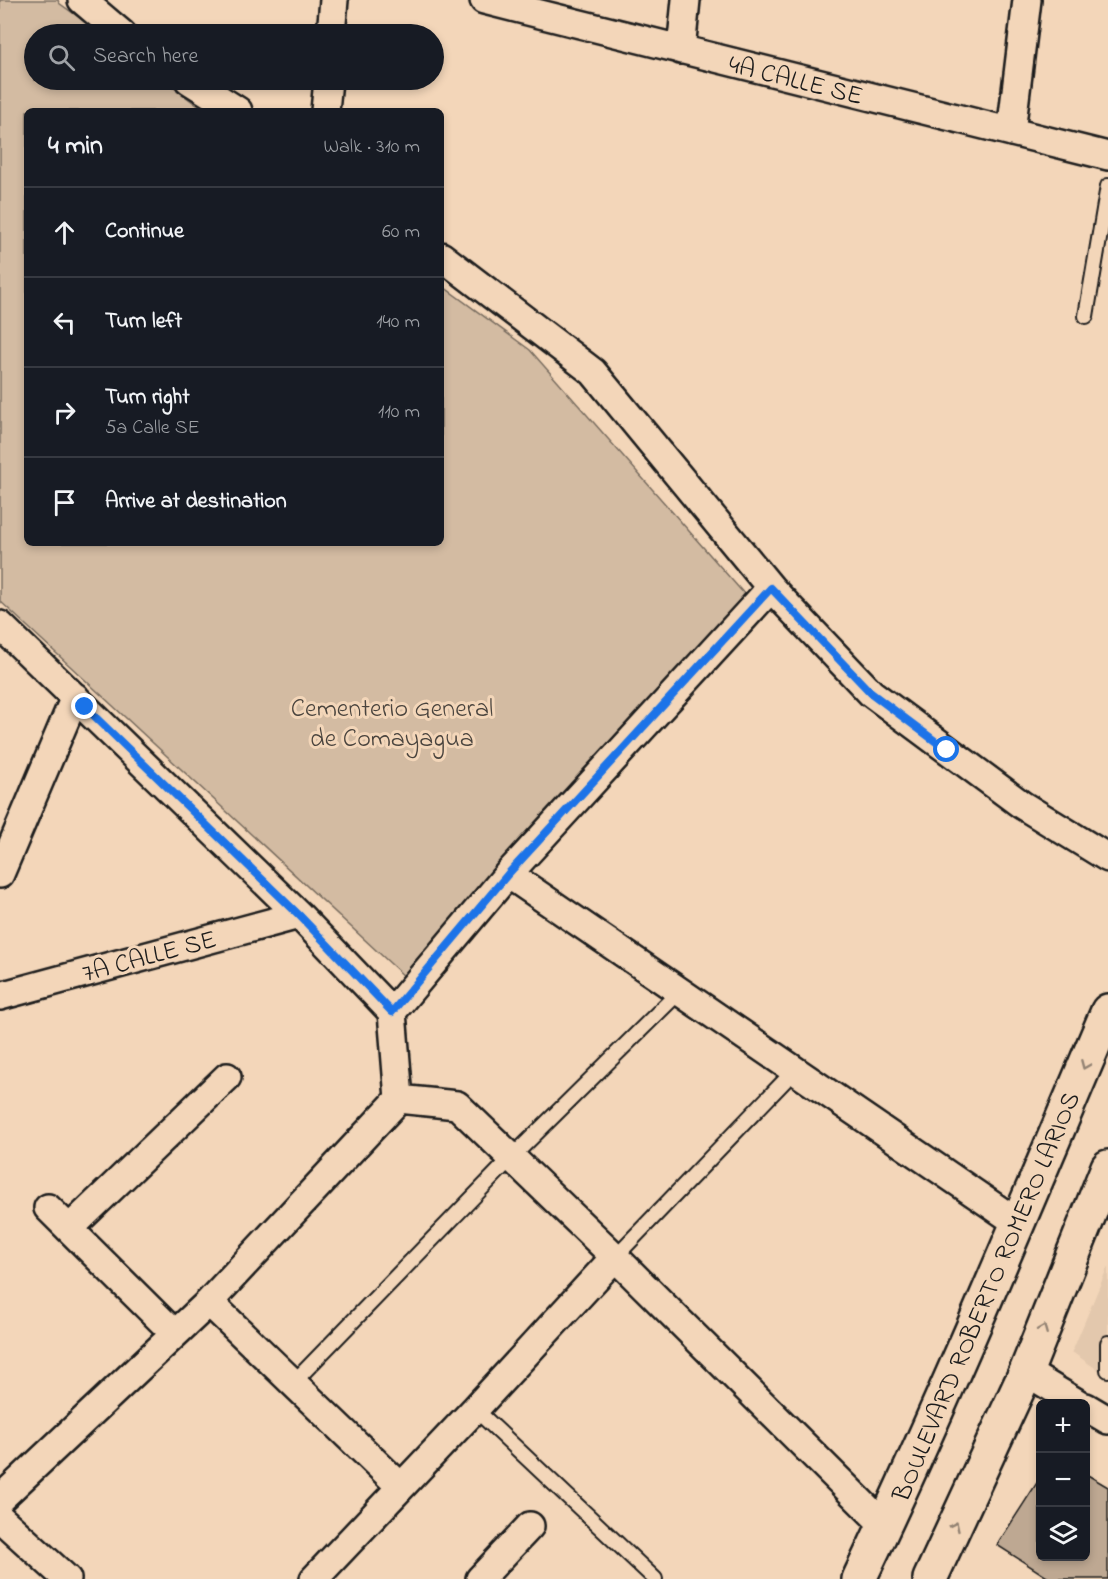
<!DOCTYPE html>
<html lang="en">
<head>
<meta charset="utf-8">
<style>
  body { margin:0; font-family:"Indie Flower",sans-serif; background:#20242c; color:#f1f3f6 }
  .controls { position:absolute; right:18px; bottom:18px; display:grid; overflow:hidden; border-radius:9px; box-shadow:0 3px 9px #0003 }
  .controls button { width:54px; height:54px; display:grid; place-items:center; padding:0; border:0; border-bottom:2px solid #363941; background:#171b24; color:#f1f3f6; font:30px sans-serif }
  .stop { position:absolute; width:18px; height:18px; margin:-14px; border:4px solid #1a73e8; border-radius:50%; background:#fff }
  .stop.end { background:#1a73e8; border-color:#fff; box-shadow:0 2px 6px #0008 }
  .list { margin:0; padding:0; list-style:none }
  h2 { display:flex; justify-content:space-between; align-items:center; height:78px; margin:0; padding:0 24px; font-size:26px }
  h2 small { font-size:20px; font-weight:400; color:#9ea1a6 }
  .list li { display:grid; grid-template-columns:39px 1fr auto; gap:18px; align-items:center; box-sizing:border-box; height:90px; padding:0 24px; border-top:2px solid #363941 }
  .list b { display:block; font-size:22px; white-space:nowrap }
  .list p { margin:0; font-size:20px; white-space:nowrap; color:#9ea1a6 }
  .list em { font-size:20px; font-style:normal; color:#9ea1a6 }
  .icon { flex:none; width:33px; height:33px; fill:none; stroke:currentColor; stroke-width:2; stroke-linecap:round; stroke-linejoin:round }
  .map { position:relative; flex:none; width:1108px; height:1579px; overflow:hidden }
  .search { position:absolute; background:#171b24; box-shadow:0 3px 9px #0003; left:24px; top:24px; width:420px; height:66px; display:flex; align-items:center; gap:15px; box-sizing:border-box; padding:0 21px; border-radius:33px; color:#9ea1a6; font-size:22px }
  .panel { position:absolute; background:#171b24; box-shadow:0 3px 9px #0003; left:24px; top:108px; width:420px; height:438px; border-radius:9px }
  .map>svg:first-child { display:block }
  .built { fill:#e3c8ad }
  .green { fill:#d3bba2; stroke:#786c5f; stroke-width:1.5 }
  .building { fill:#bea892; stroke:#1c1c1c; stroke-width:1.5 }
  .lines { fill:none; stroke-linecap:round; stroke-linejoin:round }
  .service-casing { stroke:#1c1c1c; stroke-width:18 }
  .minor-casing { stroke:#1c1c1c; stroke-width:32 }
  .secondary-casing { stroke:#1c1c1c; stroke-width:38 }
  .service { stroke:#f3d6b9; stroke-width:14 }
  .minor { stroke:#f3d6b9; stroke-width:27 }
  .secondary { stroke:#f3d6b9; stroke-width:33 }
  .oneway { stroke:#928272 }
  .route { stroke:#1a73e8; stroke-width:8 }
  .labels { text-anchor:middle; stroke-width:6; stroke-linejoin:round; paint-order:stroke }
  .street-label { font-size:26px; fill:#1c1c1c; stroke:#f3d6b9 }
  .park-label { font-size:26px; fill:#4a443e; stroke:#f3d6b9 }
</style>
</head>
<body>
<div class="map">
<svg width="1108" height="1579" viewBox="0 0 1108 1579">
  <rect width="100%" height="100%" fill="#f3d6b9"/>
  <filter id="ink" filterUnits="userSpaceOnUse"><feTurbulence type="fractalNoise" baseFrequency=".0167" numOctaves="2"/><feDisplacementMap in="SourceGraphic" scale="12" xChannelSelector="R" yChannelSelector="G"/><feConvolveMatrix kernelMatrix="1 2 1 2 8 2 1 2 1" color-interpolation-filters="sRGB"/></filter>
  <g filter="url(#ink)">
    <!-- built -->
    <path class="built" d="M1108,1266V1377L1072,1352Z"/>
    <!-- green -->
    <path class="green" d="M0,0H58L59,3L102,34H34V80H163L205,111H27V543H441V285L530,350L746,596L406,978L0,601Z"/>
    <!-- building -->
    <path class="building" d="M1086,1474L1108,1487V1579H1050L997,1545L1040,1478V1556H1086Z"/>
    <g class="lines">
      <defs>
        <path id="service" d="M1086,316L1108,186
          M615,1257L795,1070
          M1108,1343V1370
          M293,1383L512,1157L680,991
          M475,1409L655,1579"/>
        <path id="minor" d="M82,0L122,34
          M484,0L1108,156
          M331,34L334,0
          M681,50L686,0
          M189,80L238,111
          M325,111L328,80
          M1011,132L1027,0
          M441,256L593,372L771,588L871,693L1022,805L1108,858
          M0,625L299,915L392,1012
          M0,874L75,697
          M508,874L1018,1223
          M0,996L299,915
          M399,1099L457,1105L615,1257L885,1526
          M48,1208L175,1334
          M69,1229L227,1077
          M209,1302L401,1487
          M1026,1372L1079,1404
          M1086,1407L1108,1420
          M0,1499L209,1302L399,1099L392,1012L508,874L771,588
          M0,1518L67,1579
          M314,1579L475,1409L615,1257
          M480,1579L530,1526"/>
        <path id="secondary" d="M859,1579C948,1393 1027,1201 1108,1011
          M930,1579L1026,1372L1108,1167"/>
      </defs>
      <!-- service casing -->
      <use href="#service" class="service-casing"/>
      <!-- minor casing -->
      <use href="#minor" class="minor-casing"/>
      <!-- secondary casing -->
      <use href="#secondary" class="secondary-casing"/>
      <!-- service -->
      <use href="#service" class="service"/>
      <!-- minor -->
      <use href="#minor" class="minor"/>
      <!-- secondary -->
      <use href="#secondary" class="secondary"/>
    </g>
    <!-- one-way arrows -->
    <defs><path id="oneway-chevron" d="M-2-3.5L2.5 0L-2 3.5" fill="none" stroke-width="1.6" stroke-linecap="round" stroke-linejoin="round" transform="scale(1.5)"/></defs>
    <g class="oneway">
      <use href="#oneway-chevron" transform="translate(1085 1065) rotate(113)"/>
      <use href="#oneway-chevron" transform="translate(1043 1329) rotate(-68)"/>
      <use href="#oneway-chevron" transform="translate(955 1526) rotate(-65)"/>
    </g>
  </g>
  <g class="lines" filter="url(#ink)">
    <!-- route -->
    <path class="route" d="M85,707L299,915L392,1012L508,874L771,588L871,693L947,750"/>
  </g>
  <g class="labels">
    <!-- street labels -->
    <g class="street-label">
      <text transform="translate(796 79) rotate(14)" y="9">4A CALLE SE</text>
      <text transform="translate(149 955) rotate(-15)" y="9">7A CALLE SE</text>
      <text transform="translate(985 1296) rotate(-67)" y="9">BOULEVARD ROBERTO ROMERO LARIOS</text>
    </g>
    <!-- park labels -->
    <g class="park-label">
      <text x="392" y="716">Cementerio General<tspan x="392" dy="30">de Comayagua</tspan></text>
    </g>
  </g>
</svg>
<div class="controls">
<button>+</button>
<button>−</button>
<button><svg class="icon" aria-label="layers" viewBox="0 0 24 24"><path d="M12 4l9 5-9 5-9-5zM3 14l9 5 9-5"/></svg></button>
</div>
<div class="stop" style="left:947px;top:750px"></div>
<div class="stop end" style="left:85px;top:707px"></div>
<div class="search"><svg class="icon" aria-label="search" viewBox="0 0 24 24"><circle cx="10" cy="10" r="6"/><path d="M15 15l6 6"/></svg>Search here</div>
<section class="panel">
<h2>4 min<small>Walk · 310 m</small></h2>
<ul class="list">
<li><svg class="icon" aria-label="ahead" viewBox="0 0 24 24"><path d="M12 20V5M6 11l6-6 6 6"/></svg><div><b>Continue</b></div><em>60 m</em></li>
<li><svg class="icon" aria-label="left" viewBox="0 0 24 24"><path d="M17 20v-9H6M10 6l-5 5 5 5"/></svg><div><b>Turn left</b></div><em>140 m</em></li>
<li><svg class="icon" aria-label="right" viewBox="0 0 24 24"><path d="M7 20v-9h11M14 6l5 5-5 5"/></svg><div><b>Turn right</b><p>5a Calle SE</p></div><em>110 m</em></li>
<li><svg class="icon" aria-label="arrive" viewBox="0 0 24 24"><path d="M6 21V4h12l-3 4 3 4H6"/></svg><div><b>Arrive at destination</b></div></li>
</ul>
</section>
</div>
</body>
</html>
